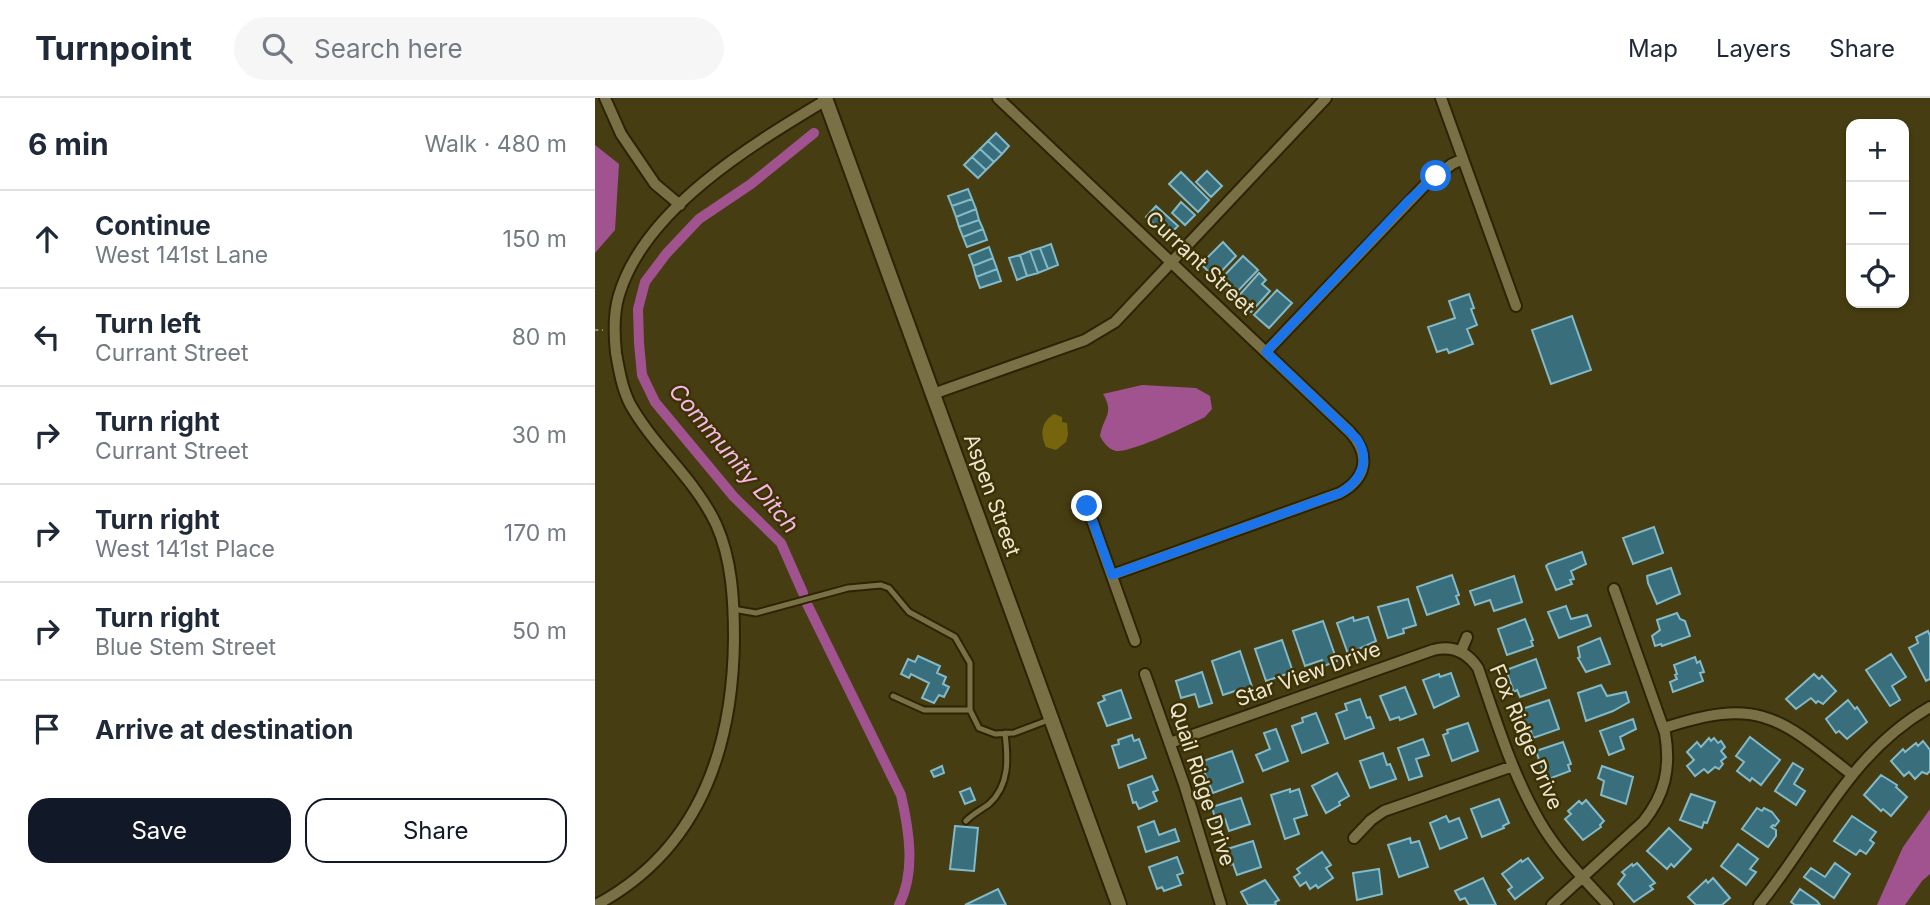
<!DOCTYPE html>
<html lang="en">
<head>
<meta charset="utf-8">
<style>
  body { margin:0; font-family:Inter,sans-serif; background:#f6f6f7; color:#1f2937 }
  .controls { position:absolute; right:21px; top:21px; display:grid; overflow:hidden; border-radius:14px; box-shadow:0 2px 5px #0004 }
  .controls button { width:63px; height:63px; display:grid; place-items:center; padding:0; border:0; border-bottom:2px solid #e0e1e3; background:#fff; color:#1f2937; font:35px sans-serif }
  .stop { position:absolute; width:21px; height:21px; margin:-16px; border:5px solid #1a73e8; border-radius:50%; background:#fff }
  .stop.end { background:#1a73e8; border-color:#fff; box-shadow:0 2px 7px #0008 }
  .list { margin:0; padding:0; list-style:none }
  h2 { display:flex; justify-content:space-between; align-items:center; height:91px; margin:0; padding:0 28px; font-size:30px }
  h2 small { font-size:23px; font-weight:400; color:#747a83 }
  .list li { display:grid; grid-template-columns:46px 1fr auto; gap:21px; align-items:center; box-sizing:border-box; height:98px; padding:0 28px; border-top:2px solid #e0e1e3 }
  .list b { display:block; font-size:26px; white-space:nowrap }
  .list p { margin:0; font-size:23px; white-space:nowrap; color:#747a83 }
  .list em { font-size:23px; font-style:normal; color:#747a83 }
  .actions { display:flex; gap:14px; padding:21px 28px }
  .actions a { flex:1; padding:16px 0; border:2px solid #111827; border-radius:21px; text-align:center; font-size:24px; color:#111827 }
  .actions .main { background:#111827; color:#fff }
  .icon { flex:none; width:38px; height:38px; fill:none; stroke:currentColor; stroke-width:2; stroke-linecap:round; stroke-linejoin:round }
  .map { position:relative; flex:none; width:1335px; height:807px; overflow:hidden }
  header { display:flex; align-items:center; gap:42px; box-sizing:border-box; height:98px; padding:0 35px; background:#fff; border-bottom:2px solid #e0e1e3 }
  header strong { font-size:33px }
  nav { display:flex; gap:38px; margin-inline-start:auto; font-size:24px }
  .search { width:490px; height:63px; background:#f6f6f7; display:flex; align-items:center; gap:18px; box-sizing:border-box; padding:0 24px; border-radius:38px; color:#747a83; font-size:26px }
  main { display:flex }
  aside { flex:1; background:#fff }
  .map>svg:first-child { display:block }
  .green { fill:#77650d }
  .water { fill:#a0538e }
  .lines { fill:none; stroke-linecap:round; stroke-linejoin:round }
  .canal { stroke:#a0538e; stroke-width:10 }
  .building { fill:#396f7d; stroke:#83bac9; stroke-width:2 }
  .service-casing { stroke:#2b2404; stroke-width:9 }
  .minor-casing { stroke:#2b2404; stroke-width:14 }
  .tertiary-casing { stroke:#2b2404; stroke-width:18 }
  .path { stroke:#8c8462; stroke-width:2; stroke-dasharray:3.5 3.5; stroke-linecap:butt }
  .service { stroke:#7a7045; stroke-width:5 }
  .minor { stroke:#7a7045; stroke-width:10 }
  .tertiary { stroke:#7a7045; stroke-width:14 }
  .route { stroke:#1a73e8; stroke-width:9 }
  .labels { text-anchor:middle; stroke-width:5; stroke-linejoin:round; paint-order:stroke }
  .street-label { font-size:21px; fill:#ebe6d0; stroke:#3c3205 }
  .water-label { font-size:23px; font-style:italic; fill:#f6b7e5; stroke:#3c3205 }
</style>
</head>
<body>
<header>
<strong>Turnpoint</strong>
<div class="search"><svg class="icon" aria-label="search" viewBox="0 0 24 24"><circle cx="10" cy="10" r="6"/><path d="M15 15l6 6"/></svg>Search here</div>
<nav><a>Map</a><a>Layers</a><a>Share</a></nav>
</header>
<main>
<aside>
<h2>6 min<small>Walk · 480 m</small></h2>
<ul class="list">
<li><svg class="icon" aria-label="ahead" viewBox="0 0 24 24"><path d="M12 20V5M6 11l6-6 6 6"/></svg><div><b>Continue</b><p>West 141st Lane</p></div><em>150 m</em></li>
<li><svg class="icon" aria-label="left" viewBox="0 0 24 24"><path d="M17 20v-9H6M10 6l-5 5 5 5"/></svg><div><b>Turn left</b><p>Currant Street</p></div><em>80 m</em></li>
<li><svg class="icon" aria-label="right" viewBox="0 0 24 24"><path d="M7 20v-9h11M14 6l5 5-5 5"/></svg><div><b>Turn right</b><p>Currant Street</p></div><em>30 m</em></li>
<li><svg class="icon" aria-label="right" viewBox="0 0 24 24"><path d="M7 20v-9h11M14 6l5 5-5 5"/></svg><div><b>Turn right</b><p>West 141st Place</p></div><em>170 m</em></li>
<li><svg class="icon" aria-label="right" viewBox="0 0 24 24"><path d="M7 20v-9h11M14 6l5 5-5 5"/></svg><div><b>Turn right</b><p>Blue Stem Street</p></div><em>50 m</em></li>
<li><svg class="icon" aria-label="arrive" viewBox="0 0 24 24"><path d="M6 21V4h12l-3 4 3 4H6"/></svg><div><b>Arrive at destination</b></div></li>
</ul>
<div class="actions"><a class="main">Save</a><a>Share</a></div>
</aside>
<div class="map">
<svg width="1335" height="807" viewBox="0 0 1335 807">
  <rect width="100%" height="100%" fill="#473d12"/>
  <!-- green -->
  <path class="green" d="M459,316L467,319V324L472,325L473,337L471,344L461,352L451,349C445,336 446,324 459,316Z"/>
  <!-- water -->
  <path class="water" d="M0,47L24,66L20,132L0,155Z
    M547,287L601,290L615,298L617,311L610,319C594,327 536,355 521,353C513,351 508,344 505,338C508,319 520,316 508,296Z
    M1335,711V776L1327,783L1310,807H1282L1308,749Z"/>
  <g class="lines">
    <!-- canal -->
    <path class="canal" d="M208,495L186,445L139,399L60,304L47,277L44,245L43,211L50,184L71,156L104,121L156,86L219,35
      M212,506L306,697C314,732 321,774 304,807"/>
  </g>
  <!-- building -->
  <path class="building" d="M401,35L414,48L407,56L393,43Z
    M393,43L407,56L399,64L385,51Z
    M385,51L399,64L391,72L377,59Z
    M377,59L391,72L383,80L369,67Z
    M612,73L627,88L616,99L601,84Z
    M586,74L614,102L603,114L574,86Z
    M373,91L377,101L357,108L353,98Z
    M377,101L381,111L361,119L357,108Z
    M586,104L600,117L590,127L577,115Z
    M561,108L583,128L572,139L551,119Z
    M381,111L384,122L364,129L361,119Z
    M384,122L388,131L368,139L364,129Z
    M388,131L392,142L372,149L368,139Z
    M628,144L641,158L620,180L606,166Z
    M456,146L463,167L453,171L445,150Z
    M394,149L398,160L378,168L374,157Z
    M445,150L453,171L443,175L435,153Z
    M435,153L443,175L432,178L425,157Z
    M425,157L432,178L422,182L414,160Z
    M648,158L663,172L638,198L623,184Z
    M398,160L402,171L381,179L378,168Z
    M402,171L406,183L385,190L381,179Z
    M664,175L671,182L667,186L675,193L656,214L641,201Z
    M682,192L697,205L674,230L659,217Z
    M874,196L879,210L876,211L882,227L872,231L878,246L854,255L852,251L842,254L833,229L860,220L854,203Z
    M977,218L996,272L956,286L937,232Z
    M1059,429L1068,455L1038,466L1028,440Z
    M987,454L991,466L976,473L979,481L975,482L977,486L961,492L951,468L953,466Z
    M1076,470L1085,496L1062,506L1053,485L1052,478Z
    M857,477L864,497L861,498L864,506L832,517L822,489Z
    M919,478L927,504L899,513L895,502L880,507L875,493Z
    M813,501L821,527L808,531L809,535L793,540L783,509Z
    M971,508L976,521L992,517L996,528L964,540L953,514Z
    M1082,515L1085,521L1090,523L1095,538L1067,548L1066,546L1060,548L1057,538L1065,532L1062,522Z
    M758,519L759,523L773,519L781,543L753,556L742,525Z
    M930,521L938,542L936,543L938,548L912,557L903,531Z
    M728,523L742,563L729,568L727,562L710,568L698,533Z
    M1333,533L1335,538V581L1331,583L1314,550L1323,545L1321,539Z
    M1005,540L1015,566L991,574L983,560L985,559L983,549Z
    M687,542L698,574L671,583L660,551Z
    M645,553L658,592L648,596L646,591L628,597L617,563Z
    M1296,556L1311,579L1297,588L1305,602L1295,608L1271,572Z
    M323,558L345,568L342,575L351,579L348,586L354,589L349,599L344,597L339,605L327,600L334,585L316,576L314,580L306,576L313,561L320,564Z
    M1100,559L1102,565L1105,563L1109,574L1105,575L1108,583L1078,594L1075,584L1082,581L1080,577L1082,576L1079,567Z
    M941,561L951,590L925,599L922,592L919,594L911,572Z
    M607,574L617,605L604,609L600,596L586,600L581,583Z
    M856,575L864,598L839,610L828,582L844,576L845,579Z
    M1219,576L1224,581L1227,578L1241,593L1228,606L1223,603L1221,605L1216,600L1201,611L1191,601Z
    M1006,587L1012,598L1031,594L1034,604L1018,613L991,623L983,595Z
    M810,589L821,616L805,622L804,619L795,622L785,598Z
    M526,592L536,620L512,628L503,605L510,602L508,598Z
    M765,601L772,620L775,619L779,630L750,641L741,616L752,612L750,606Z
    M954,602L964,631L938,640L936,633L931,635L924,612Z
    M1253,602L1260,611L1262,609L1272,624L1252,641L1244,633L1241,635L1231,621Z
    M721,615L733,645L707,655L697,628L708,624L707,620Z
    M1038,621L1041,631L1025,639L1029,651L1014,657L1005,633Z
    M873,625L883,653L857,663L848,637L853,635L852,632Z
    M681,631L693,663L668,673L661,657L675,651L669,635Z
    M537,637L539,643L544,641L551,660L524,670L517,648L524,646L523,642Z
    M1155,639L1185,662L1166,687L1157,680L1155,683L1142,673L1149,664L1141,658Z
    M1114,640L1116,643L1119,640L1123,645L1126,643L1130,649L1126,653L1131,659L1126,663L1128,666L1124,671L1120,669L1113,675L1109,671L1100,678L1092,668L1099,662L1092,654L1102,644L1106,649Z
    M828,641L834,657L821,661L827,678L814,682L803,650Z
    M1328,643L1335,652V673L1332,676L1327,674L1320,681L1314,674L1309,678L1296,663L1308,651L1310,654L1321,645L1323,648Z
    M968,644L976,666L973,667L975,673L951,682L941,653Z
    M637,653L648,684L618,695L605,664Z
    M788,655L792,667L795,666L801,681L775,690L765,663Z
    M1198,665L1208,671L1199,686L1210,693L1201,707L1180,693Z
    M347,668L349,675L339,679L336,673Z
    M1007,668L1038,679L1031,706L1006,697L1009,683L1003,680Z
    M742,675L754,698L744,704L745,707L731,715L717,688Z
    M1286,677L1302,687L1301,689L1312,699L1296,718L1288,711L1286,713L1269,697Z
    M557,678L563,692L558,694L562,703L544,711L541,704L538,705L533,687Z
    M375,690L380,702L370,706L365,694Z
    M695,691V694L704,691L712,717L699,721L704,736L690,741L676,697Z
    M1096,696L1120,704L1112,725L1109,724L1107,730L1085,722Z
    M646,700L655,726L634,733L630,721L621,724L617,709Z
    M904,701L914,725L908,728L909,730L887,739L876,711Z
    M991,702L1009,723L1005,727L1006,729L988,742L970,721L976,716L973,713L984,703L987,706Z
    M1162,710L1167,713L1169,710L1177,714L1184,723L1180,728L1178,727L1176,729L1181,732V738L1173,749L1147,731Z
    M851,718L854,724L864,720L872,740L845,751L835,725Z
    M1257,718L1281,734L1275,742L1279,745L1271,756L1265,752L1261,757L1239,743Z
    M559,723L564,737L580,731L584,743L551,754L543,729Z
    M360,728L383,730L379,773L355,771Z
    M1074,730L1096,751L1079,769L1076,766L1072,771L1052,753Z
    M815,740L816,745L824,743L833,769L804,779L793,747Z
    M658,743L666,769L642,777L638,766L634,767L629,752Z
    M1143,746L1163,761L1155,771L1161,774L1151,787L1126,768Z
    M727,754L736,767L731,770L738,780L723,790L721,787L715,791L711,784L705,788L699,779L705,775L702,771Z
    M582,759L588,775L582,777L586,787L569,793L567,789L562,791L554,769Z
    M933,760L948,780L920,801L913,792L917,789L907,776L926,762L927,764Z
    M1042,765L1060,785L1055,788L1058,791L1039,804L1023,786L1030,777L1027,774L1037,766L1038,768Z
    M1240,765L1255,776L1239,800L1209,779L1216,770L1230,779Z
    M784,771L787,796L762,802L758,775Z
    M888,780L901,807H874L870,800L865,802L860,793Z
    M1118,780L1135,800L1127,807H1101L1093,799L1111,782L1113,785Z
    M670,782L684,802L680,804L681,807H653L646,794Z
    M403,791L411,807H370Z
    M1205,791L1222,803L1225,807H1200L1196,804Z"/>
  <g class="lines">
    <defs>
      <path id="service" d="M138,511L161,515L253,490L286,487L294,490L314,514L360,539L375,565V612L384,630L400,636L419,635L456,621
        M298,598L329,612H375
        M371,723C377,716 386,712 394,706C415,687 413,660 410,635"/>
      <path id="minor" d="M10,0L26,36L60,86L85,107
        M403,0L755,334C776,357 772,380 745,395L517,477
        M846,0L921,208
        M671,254L829,88L857,66L868,61
        M338,296L490,242L520,224L731,0
        M492,408L540,543
        M866,553L872,539
        M550,576L589,686L626,807
        M1069,630C1163,599 1183,618 1256,676
        M575,645L838,552C857,547 872,554 883,570C901,622 917,676 945,724C963,755 989,781 1013,807
        M759,740L776,722L789,713L918,668
        M1,807C104,752 138,652 139,540C139,503 137,461 121,426C100,381 59,349 35,306C27,290 24,272 21,255C19,236 18,216 24,197C50,110 158,46 231,2
        M957,807L1048,724C1070,697 1076,670 1070,635L1019,491
        M1164,807C1221,737 1253,656 1335,609"/>
      <path id="tertiary" d="M230,0L524,807"/>
    </defs>
    <!-- service casing -->
    <use href="#service" class="service-casing"/>
    <!-- minor casing -->
    <use href="#minor" class="minor-casing"/>
    <!-- tertiary casing -->
    <use href="#tertiary" class="tertiary-casing"/>
    <!-- path -->
    <path class="path" d="M0,232H8"/>
    <!-- service -->
    <use href="#service" class="service"/>
    <!-- minor -->
    <use href="#minor" class="minor"/>
    <!-- tertiary -->
    <use href="#tertiary" class="tertiary"/>
  </g>
  <g class="lines">
    <!-- route -->
    <path class="route" d="M492,408L517,477L745,395C766,383 776,362 762,341L671,254L814,102L841,78"/>
  </g>
  <g class="labels">
    <!-- street labels -->
    <g class="street-label">
      <text transform="translate(605 165) rotate(43)" y="7">Currant Street</text>
      <text transform="translate(397 397) rotate(70)" y="7">Aspen Street</text>
      <text transform="translate(713 576) rotate(-20)" y="7">Star View Drive</text>
      <text transform="translate(931 639) rotate(67)" y="7">Fox Ridge Drive</text>
      <text transform="translate(607 686) rotate(72)" y="7">Quail Ridge Drive</text>
    </g>
    <!-- water labels -->
    <g class="water-label">
      <text transform="translate(139 360) rotate(50)" y="8">Community Ditch</text>
    </g>
  </g>
</svg>
<div class="controls">
<button>+</button>
<button>−</button>
<button><svg class="icon" aria-label="locate" viewBox="0 0 24 24"><circle cx="12" cy="12" r="6"/><path d="M12 2v4M12 18v4M2 12h4M18 12h4"/></svg></button>
</div>
<div class="stop" style="left:841px;top:78px"></div>
<div class="stop end" style="left:492px;top:408px"></div>
</div>
</main>
</body>
</html>
